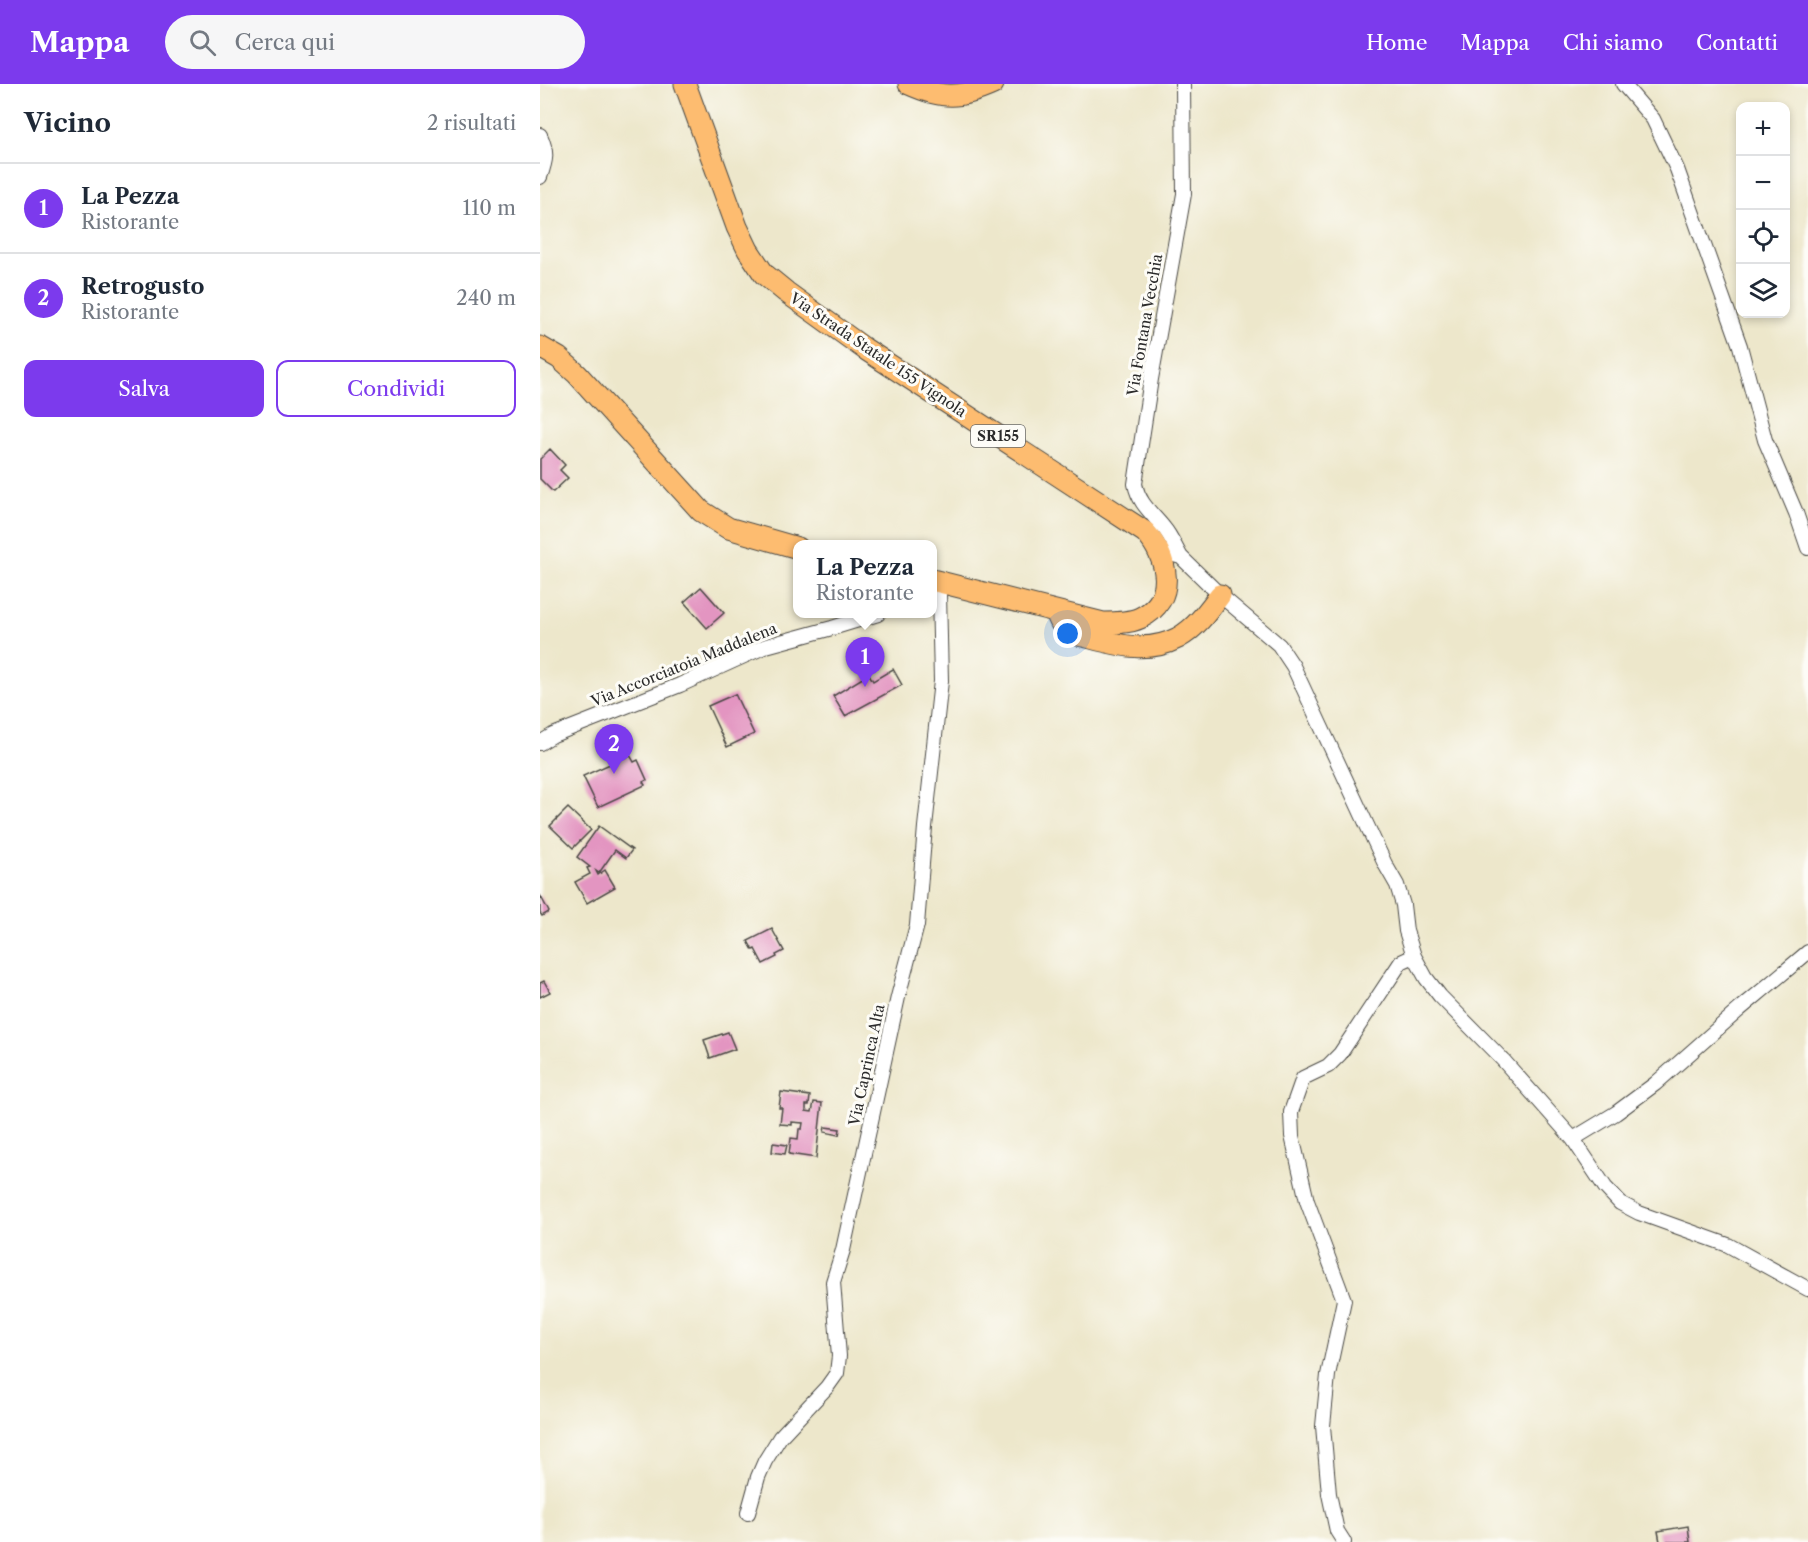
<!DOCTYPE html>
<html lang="it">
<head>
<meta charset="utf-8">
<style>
  body { margin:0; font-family:"Libre Caslon Text",serif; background:#f6f6f7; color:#1f2937 }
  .controls { position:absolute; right:18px; top:18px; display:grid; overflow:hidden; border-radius:12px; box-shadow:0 3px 9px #0003 }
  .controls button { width:54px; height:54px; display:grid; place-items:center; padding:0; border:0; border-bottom:2px solid #e0e1e3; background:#fff; color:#1f2937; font:30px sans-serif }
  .you { position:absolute; left:528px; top:550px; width:21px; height:21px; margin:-15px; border:4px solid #fff; border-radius:50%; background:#1a73e8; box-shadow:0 0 0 9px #1a73e833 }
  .badge { display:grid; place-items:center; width:39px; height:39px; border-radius:50%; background:#7c3aed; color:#fff; font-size:20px; font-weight:700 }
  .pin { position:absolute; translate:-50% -50px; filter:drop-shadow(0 2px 3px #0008) }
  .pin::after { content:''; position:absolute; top:32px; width:21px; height:18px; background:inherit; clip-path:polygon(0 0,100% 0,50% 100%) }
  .popup { position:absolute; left:253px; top:456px; width:144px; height:78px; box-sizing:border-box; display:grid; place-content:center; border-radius:12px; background:#fff; filter:drop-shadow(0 2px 4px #0005); font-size:20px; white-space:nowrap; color:#747a83 }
  .popup b { font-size:22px; color:#1f2937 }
  .popup::after { content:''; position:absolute; left:50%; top:100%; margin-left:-12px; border:12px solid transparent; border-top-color:#fff }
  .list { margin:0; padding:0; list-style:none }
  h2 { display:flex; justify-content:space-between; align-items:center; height:78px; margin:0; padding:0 24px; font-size:26px }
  h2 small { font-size:20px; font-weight:400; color:#747a83 }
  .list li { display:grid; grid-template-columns:39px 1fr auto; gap:18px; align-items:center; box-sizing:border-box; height:90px; padding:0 24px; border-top:2px solid #e0e1e3 }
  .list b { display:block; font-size:22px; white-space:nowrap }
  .list p { margin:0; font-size:20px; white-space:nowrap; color:#747a83 }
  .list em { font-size:20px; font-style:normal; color:#747a83 }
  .actions { display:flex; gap:12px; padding:18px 24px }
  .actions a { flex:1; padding:14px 0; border:2px solid #7c3aed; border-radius:12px; text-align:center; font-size:21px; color:#7c3aed }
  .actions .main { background:#7c3aed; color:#fff }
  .icon { flex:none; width:33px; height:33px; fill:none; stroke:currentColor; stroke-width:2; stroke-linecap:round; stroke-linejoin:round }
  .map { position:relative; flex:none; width:1268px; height:1458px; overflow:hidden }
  header { display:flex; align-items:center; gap:36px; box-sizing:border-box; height:84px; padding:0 30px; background:#7c3aed; color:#fff }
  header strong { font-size:28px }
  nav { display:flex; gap:33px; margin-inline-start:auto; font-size:21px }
  .search { width:420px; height:54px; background:#f6f6f7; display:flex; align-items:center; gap:15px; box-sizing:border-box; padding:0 21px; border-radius:33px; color:#747a83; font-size:22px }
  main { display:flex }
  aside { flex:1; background:#fff }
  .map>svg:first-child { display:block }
  .building { fill:#e395c1 }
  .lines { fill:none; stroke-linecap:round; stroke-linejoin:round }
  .street-casing { stroke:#484743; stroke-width:16 }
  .primary-casing { stroke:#484743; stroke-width:23 }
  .street { stroke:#fff; stroke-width:14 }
  .primary { stroke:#fdbc70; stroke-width:21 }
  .labels { text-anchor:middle; stroke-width:6; stroke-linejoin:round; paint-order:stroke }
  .shield { fill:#fdfcf7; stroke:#6a6a68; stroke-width:1.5 }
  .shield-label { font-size:14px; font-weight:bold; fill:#2b2b2b }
  .street-label { font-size:15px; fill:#2b2b2b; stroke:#fdfcf7 }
</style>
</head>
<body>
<header>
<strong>Mappa</strong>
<div class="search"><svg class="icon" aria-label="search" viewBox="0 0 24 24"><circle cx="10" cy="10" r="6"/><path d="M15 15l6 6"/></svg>Cerca qui</div>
<nav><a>Home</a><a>Mappa</a><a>Chi siamo</a><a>Contatti</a></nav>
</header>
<main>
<aside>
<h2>Vicino<small>2 risultati</small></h2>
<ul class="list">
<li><span class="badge">1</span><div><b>La Pezza</b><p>Ristorante</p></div><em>110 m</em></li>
<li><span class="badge">2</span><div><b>Retrogusto</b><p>Ristorante</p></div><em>240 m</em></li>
</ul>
<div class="actions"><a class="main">Salva</a><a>Condividi</a></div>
</aside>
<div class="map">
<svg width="1268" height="1458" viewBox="0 0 1268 1458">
  <rect width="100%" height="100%" fill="#fdfcf7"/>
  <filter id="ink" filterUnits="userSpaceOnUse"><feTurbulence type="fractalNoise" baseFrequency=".0167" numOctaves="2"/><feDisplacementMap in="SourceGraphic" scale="12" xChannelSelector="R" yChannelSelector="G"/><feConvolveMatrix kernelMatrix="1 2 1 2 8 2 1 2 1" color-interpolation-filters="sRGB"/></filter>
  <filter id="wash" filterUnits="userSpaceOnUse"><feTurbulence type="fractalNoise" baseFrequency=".008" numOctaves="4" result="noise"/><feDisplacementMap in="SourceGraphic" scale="24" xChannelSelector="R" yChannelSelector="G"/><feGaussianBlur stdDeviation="1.35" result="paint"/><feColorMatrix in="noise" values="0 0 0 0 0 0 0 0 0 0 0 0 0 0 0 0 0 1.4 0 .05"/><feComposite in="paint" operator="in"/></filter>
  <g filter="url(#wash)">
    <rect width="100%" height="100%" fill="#ede7cb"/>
    <g id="blocks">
      <!-- building -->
      <path class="building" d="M10,365L25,381L20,386L28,394L13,408L0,395V375Z
        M161,503L184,529L167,544L144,518Z
        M353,585L362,601L305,632L293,612L329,590L333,597Z
        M195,610L214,650L187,663L168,622Z
        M90,671L94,678L98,676L107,696L103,698L105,701L58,723L43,692Z
        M28,724L51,746L33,764L10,742Z
        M59,742L92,766L86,774L75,766L59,789L56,787L58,791L65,786L75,803L47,819L35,798L50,790L47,784L50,783L37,773Z
        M0,811L9,828L2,832L0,829Z
        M232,845L244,867L236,871L237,873L223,880L215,865L213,866L208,857Z
        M4,897L10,908L0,913V899Z
        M188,948L195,965L170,974L164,956Z
        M241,1008L270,1012L269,1021H266V1027L272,1028L274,1018L282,1019L276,1074L249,1070L251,1054L258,1055L259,1045H262L263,1039L252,1038V1041L240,1040L242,1024H239Z
        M285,1043L300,1045L299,1051L284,1048Z
        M233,1059L247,1061L245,1070L232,1068Z
        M1148,1442L1150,1458H1120L1118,1447Z"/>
    </g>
  </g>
  <g filter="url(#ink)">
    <use href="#blocks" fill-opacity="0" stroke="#484743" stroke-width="1.5"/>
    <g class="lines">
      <defs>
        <path id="street" d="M1083,0L1113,35L1137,85L1200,262L1225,356L1256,429L1268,464
          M0,51C8,69 6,76 0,93
          M620,467L641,473L680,511L739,561L753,582L845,780L857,801L863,821L866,847L874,872L886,894L900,912L963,976L1033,1055L1065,1103L1080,1119L1099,1129L1188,1161L1268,1205
          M641,473C635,463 631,452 624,444C612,429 599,420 595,400L611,295L644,110L643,0
          M0,659L13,651L140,601L226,562L292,544L338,530
          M1033,1055L1076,1029L1115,1000L1200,925L1268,868
          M208,1429L218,1393L225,1377L240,1353L287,1303L297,1289L299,1272L293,1198L303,1166L358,913L377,841L385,743L401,597L399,509
          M804,1458L797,1447L789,1410L783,1342L788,1291L804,1216L767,1117L752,1052L751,1028L763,994L788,982L800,970L861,878L874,872"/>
        <path id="primary" d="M145,0L197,143L208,166L224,190L246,208L325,265L605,448C628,473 638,516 600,534C589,539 575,539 563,539L392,496
          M369,0C402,15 420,15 453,0
          M0,263L19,274L37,290L161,427L188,444L258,464
          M516,528C519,535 522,544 529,548C534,551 545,552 551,554C581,562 609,569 638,554C656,544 668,527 680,511"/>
      </defs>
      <!-- street casing -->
      <use href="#street" class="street-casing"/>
      <!-- primary casing -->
      <use href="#primary" class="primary-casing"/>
      <!-- street -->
      <use href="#street" class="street"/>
      <!-- primary -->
      <use href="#primary" class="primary"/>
    </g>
  </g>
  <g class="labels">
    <!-- shield labels -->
    <rect class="shield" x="431" y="341" width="54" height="22" rx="4.5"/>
    <g class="shield-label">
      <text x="458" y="357">SR155</text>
    </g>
    <!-- street labels -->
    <g class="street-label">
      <text transform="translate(605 241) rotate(-80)" y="5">Via Fontana Vecchia</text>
      <text transform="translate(338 271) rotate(34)" y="5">Via Strada Statale 155 Vignola</text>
      <text transform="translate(144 581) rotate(-22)" y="5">Via Accorciatoia Maddalena</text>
      <text transform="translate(327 981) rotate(-78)" y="5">Via Caprinca Alta</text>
    </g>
  </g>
</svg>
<div class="controls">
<button>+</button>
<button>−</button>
<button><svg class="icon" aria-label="locate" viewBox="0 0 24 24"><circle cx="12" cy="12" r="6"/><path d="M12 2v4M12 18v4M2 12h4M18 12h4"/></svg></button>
<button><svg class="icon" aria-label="layers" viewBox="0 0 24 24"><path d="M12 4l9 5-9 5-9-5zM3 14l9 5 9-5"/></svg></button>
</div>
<div class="you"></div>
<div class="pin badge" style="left:325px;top:603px">1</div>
<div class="popup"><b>La Pezza</b>Ristorante</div>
<div class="pin badge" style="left:74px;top:690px">2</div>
</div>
</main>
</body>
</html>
